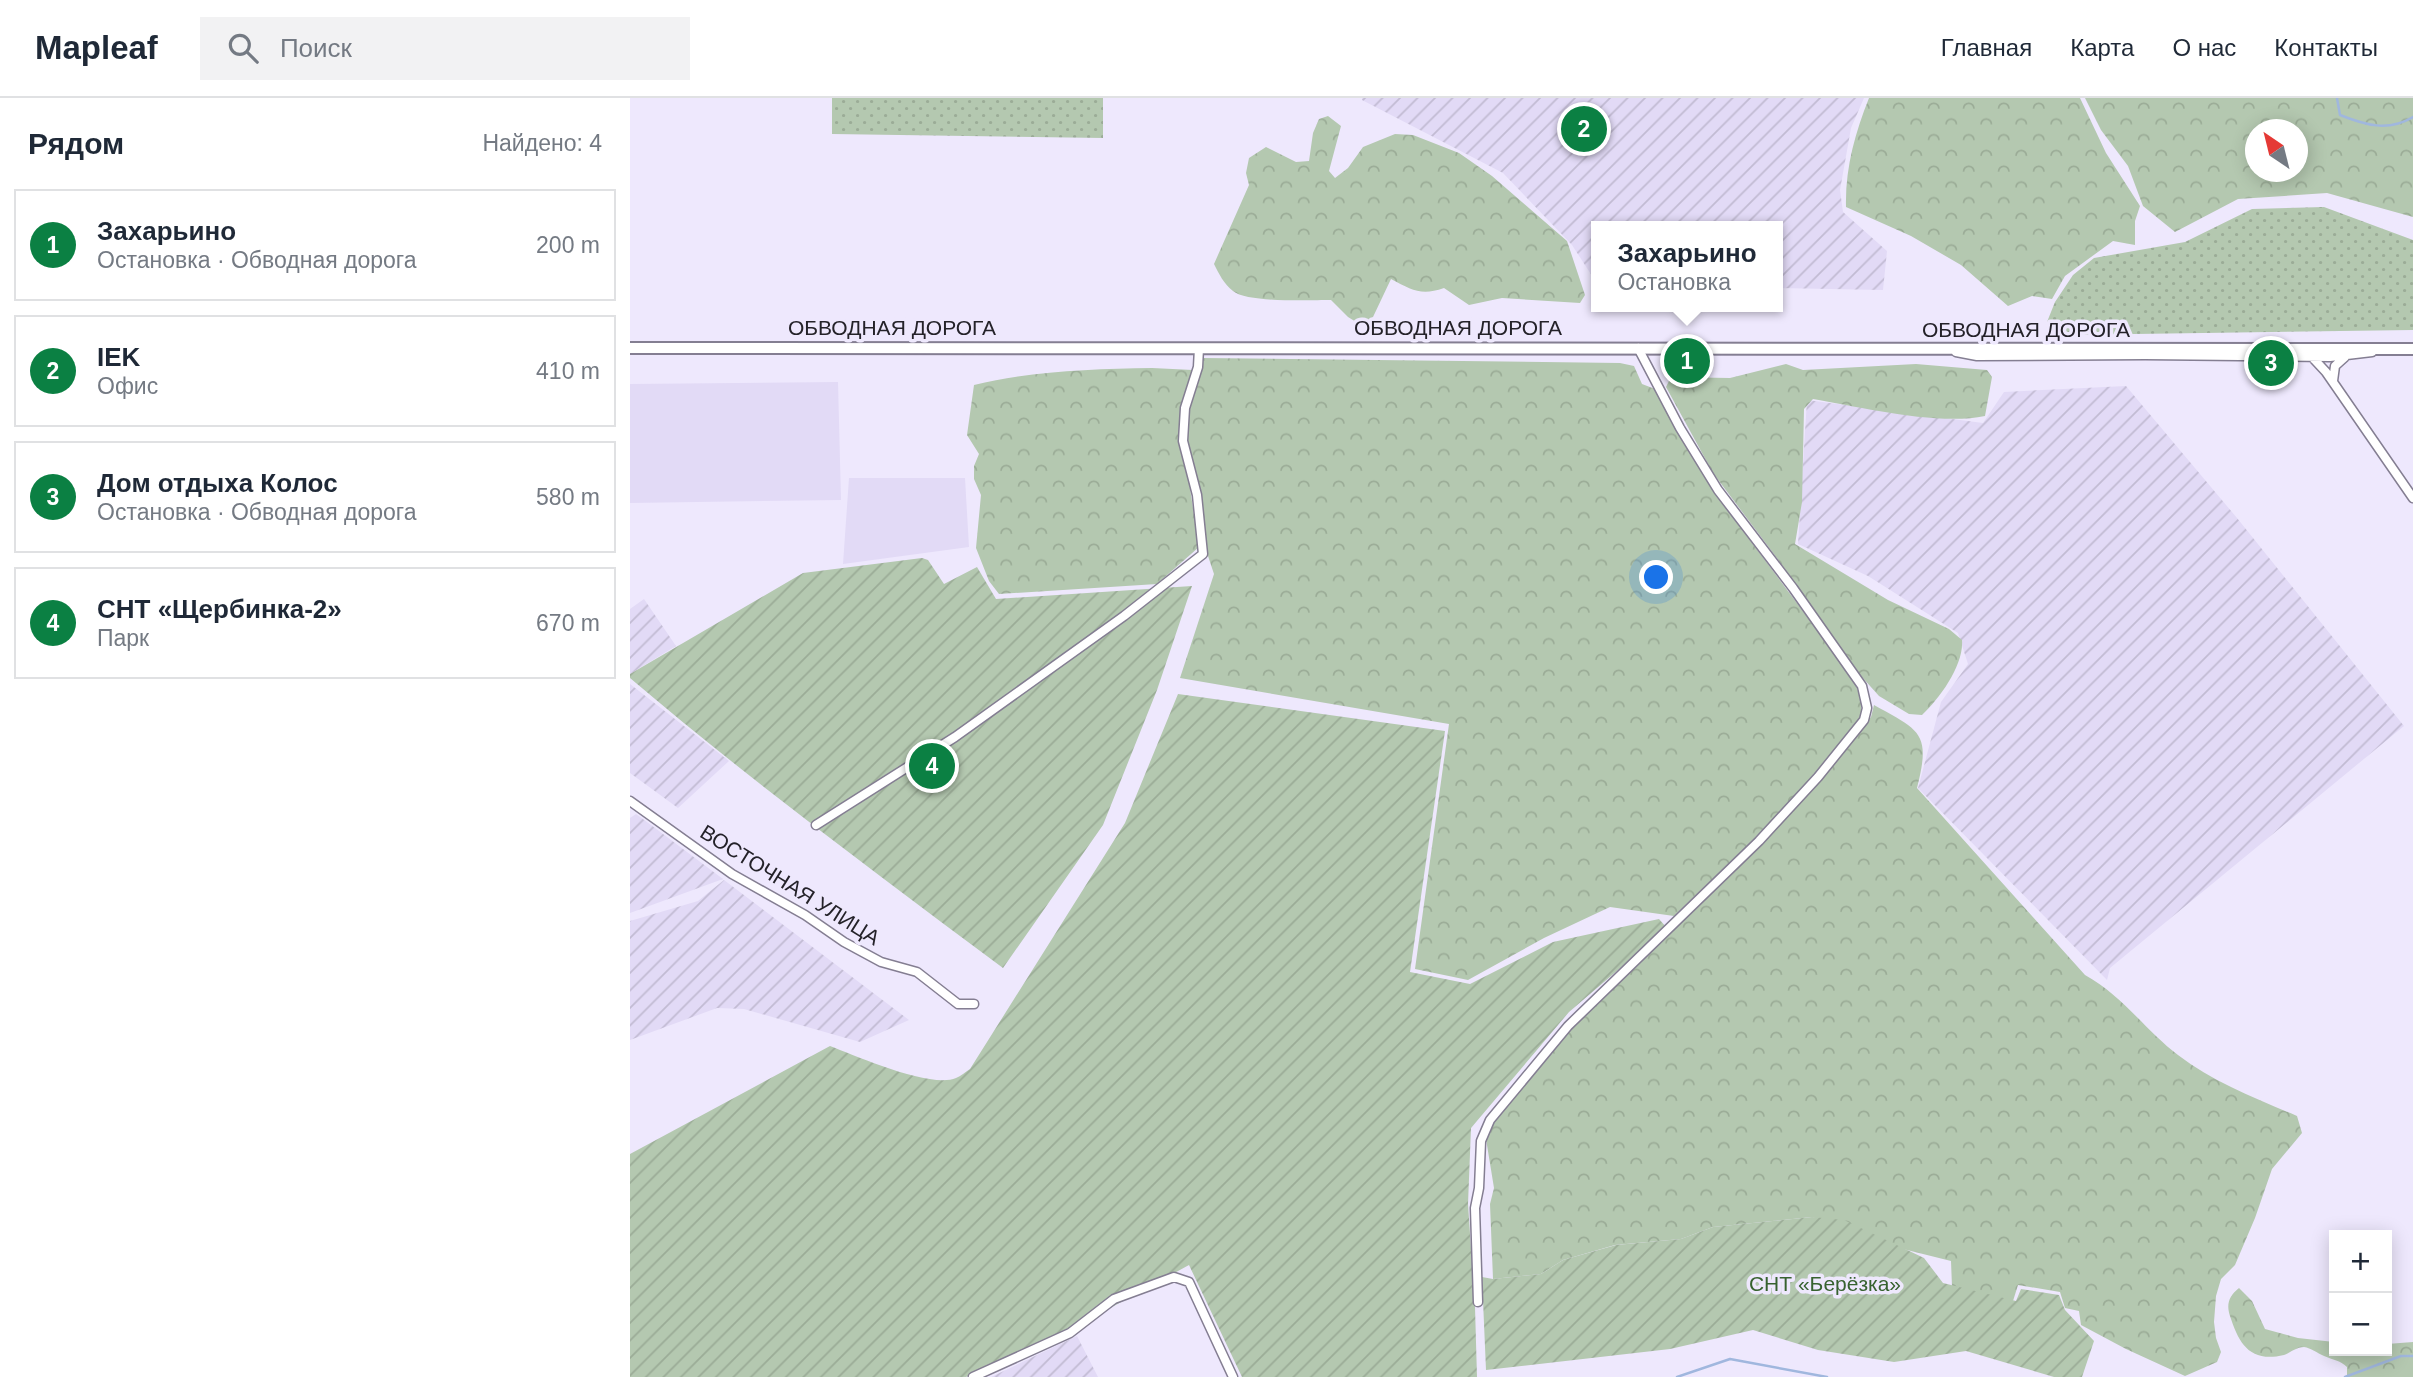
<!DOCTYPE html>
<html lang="ru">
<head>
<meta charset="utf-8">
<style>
  body { margin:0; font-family:Arial,sans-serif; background:#f2f2f3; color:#1f2937 }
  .controls { position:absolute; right:21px; bottom:21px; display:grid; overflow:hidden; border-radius:0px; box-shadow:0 4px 18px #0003 }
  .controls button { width:63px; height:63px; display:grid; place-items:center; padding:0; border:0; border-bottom:2px solid #e0e1e3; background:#fff; color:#1f2937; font:35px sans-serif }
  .compass { position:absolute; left:1615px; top:21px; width:63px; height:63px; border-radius:50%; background:#fff; box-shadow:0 4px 18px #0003; rotate:325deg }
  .you { position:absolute; left:1027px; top:480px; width:24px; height:24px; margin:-18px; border:5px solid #fff; border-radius:50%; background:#1a73e8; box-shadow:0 0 0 10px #1a73e833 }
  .badge { display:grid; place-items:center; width:46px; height:46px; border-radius:50%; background:#0b8043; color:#fff; font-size:23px; font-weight:700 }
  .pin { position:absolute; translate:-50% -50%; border:4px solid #fff; box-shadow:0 2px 7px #0006 }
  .popup { position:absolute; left:961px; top:123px; width:192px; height:91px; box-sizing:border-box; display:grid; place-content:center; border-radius:0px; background:#fff; filter:drop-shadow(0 2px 5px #0005); font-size:23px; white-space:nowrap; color:#747a83 }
  .popup b { font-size:26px; color:#1f2937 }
  .popup::after { content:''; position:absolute; left:50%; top:100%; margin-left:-14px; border:14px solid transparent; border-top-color:#fff }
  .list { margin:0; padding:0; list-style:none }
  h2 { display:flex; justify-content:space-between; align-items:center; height:91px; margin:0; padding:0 28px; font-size:30px }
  h2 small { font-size:23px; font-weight:400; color:#747a83 }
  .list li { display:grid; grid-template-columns:46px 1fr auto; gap:21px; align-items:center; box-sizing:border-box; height:112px; margin:0 14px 14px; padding:0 14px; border:2px solid #e0e1e3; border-radius:0px }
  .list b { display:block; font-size:26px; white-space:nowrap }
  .list p { margin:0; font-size:23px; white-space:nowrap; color:#747a83 }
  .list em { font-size:23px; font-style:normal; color:#747a83 }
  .icon { flex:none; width:38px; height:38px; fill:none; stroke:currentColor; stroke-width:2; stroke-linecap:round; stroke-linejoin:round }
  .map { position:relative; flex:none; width:1783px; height:1279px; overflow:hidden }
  header { display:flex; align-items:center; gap:42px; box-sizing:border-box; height:98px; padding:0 35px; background:#fff; border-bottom:2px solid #e0e1e3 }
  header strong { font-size:33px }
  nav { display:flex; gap:38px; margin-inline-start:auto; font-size:24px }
  .search { width:490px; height:63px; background:#f2f2f3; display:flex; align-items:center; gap:18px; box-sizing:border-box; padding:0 24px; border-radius:0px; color:#747a83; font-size:26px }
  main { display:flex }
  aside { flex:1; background:#fff }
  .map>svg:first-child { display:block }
  .built { fill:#e2daf6 }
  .industrial { fill:url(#industrial-furrows) }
  .grass { fill:url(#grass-dots) }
  .forest { fill:url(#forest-crowns); fill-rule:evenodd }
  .garden { fill:url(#garden-furrows) }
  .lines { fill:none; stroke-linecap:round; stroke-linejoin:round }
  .stream { stroke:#a0b7de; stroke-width:2.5 }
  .street-casing { stroke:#847e92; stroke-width:11 }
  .secondary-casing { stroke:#847e92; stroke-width:14 }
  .street { stroke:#fff; stroke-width:8 }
  .secondary { stroke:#fff; stroke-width:10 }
  .labels { text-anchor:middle; stroke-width:7; stroke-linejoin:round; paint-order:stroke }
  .street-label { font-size:21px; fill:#242229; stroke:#eee8fd }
  .park-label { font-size:21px; fill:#376230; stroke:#eee8fd }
</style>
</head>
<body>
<header>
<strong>Mapleaf</strong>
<div class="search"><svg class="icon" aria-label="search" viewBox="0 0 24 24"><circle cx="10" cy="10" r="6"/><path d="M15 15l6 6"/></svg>Поиск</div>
<nav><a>Главная</a><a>Карта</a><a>О нас</a><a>Контакты</a></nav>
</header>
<main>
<aside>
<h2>Рядом<small>Найдено: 4</small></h2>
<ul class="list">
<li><span class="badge">1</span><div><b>Захарьино</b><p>Остановка · Обводная дорога</p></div><em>200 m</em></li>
<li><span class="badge">2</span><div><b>IEK</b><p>Офис</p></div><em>410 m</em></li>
<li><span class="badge">3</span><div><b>Дом отдыха Колос</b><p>Остановка · Обводная дорога</p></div><em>580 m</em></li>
<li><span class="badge">4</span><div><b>СНТ «Щербинка-2»</b><p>Парк</p></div><em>670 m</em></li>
</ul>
</aside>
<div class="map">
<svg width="1783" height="1279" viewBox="0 0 1783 1279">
  <defs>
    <pattern id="industrial-furrows" width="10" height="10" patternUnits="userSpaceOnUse" patternTransform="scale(1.75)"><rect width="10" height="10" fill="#e2daf6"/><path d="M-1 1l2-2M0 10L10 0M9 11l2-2" fill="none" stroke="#c2bbd3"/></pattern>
    <pattern id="grass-dots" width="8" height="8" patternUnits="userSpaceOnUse" patternTransform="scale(1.75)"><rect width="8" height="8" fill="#b4c8b0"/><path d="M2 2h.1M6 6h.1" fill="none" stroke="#9bac97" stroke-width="1.8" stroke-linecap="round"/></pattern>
    <pattern id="forest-crowns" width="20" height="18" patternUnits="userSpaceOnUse" patternTransform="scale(1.75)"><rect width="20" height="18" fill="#b4c8b0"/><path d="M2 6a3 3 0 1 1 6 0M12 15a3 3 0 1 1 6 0" fill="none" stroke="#9bac97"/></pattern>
    <pattern id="garden-furrows" width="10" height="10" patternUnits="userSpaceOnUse" patternTransform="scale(1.75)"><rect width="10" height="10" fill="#b4c8b0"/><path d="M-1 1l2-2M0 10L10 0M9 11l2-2" fill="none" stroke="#9bac97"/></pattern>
  </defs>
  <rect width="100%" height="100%" fill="#eee8fd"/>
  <!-- built -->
  <path class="built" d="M208,284L211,402L0,405V286Z
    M219,380H335L339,449L213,466Z"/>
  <!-- industrial -->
  <path class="industrial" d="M732,0H1234L1221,30L1210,92L1213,114L1257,153L1253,192L1148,190V128H966V184L942,147L873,75L732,2Z
    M1496,288L1607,420L1774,628L1480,870L1477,882L1288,690L1311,604L1338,566L1328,535L1238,478L1168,446L1177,302L1353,325L1374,294Z
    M14,501L46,548L0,576V511Z
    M0,586L99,663L48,710L0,675Z
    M6,716L25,730L93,781L0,815V720Z
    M94,782L98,785L279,922L230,944L114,911L87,910L0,942V823L68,803Z
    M447,1238L468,1279H361Z"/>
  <!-- grass -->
  <path class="grass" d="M202,0H473V40L202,36Z
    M1694,109L1783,142V232L1437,237L1424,231L1417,224L1425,204L1443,177L1464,160L1555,144L1622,111Z"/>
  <!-- forest -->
  <path class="forest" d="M1239,0H1450L1476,55L1510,108L1505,123V147L1483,143L1435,178L1422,201L1402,198L1378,208L1331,167L1281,138L1216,109C1215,71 1225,35 1239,0Z
    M1455,0H1783V119L1697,95L1608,101L1545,134L1513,108L1498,68L1471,32ZM1626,32H1668V74H1626Z
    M698,18L711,28L699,73L705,80L718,70L733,49L765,36L783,37L829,55L862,78L937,143L955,197L950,205L872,200L839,207L814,190C791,198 782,192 761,181L743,219L731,227L718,219L701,202C680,202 617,205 603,193C594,186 589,176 584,166L619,87L616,75L619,60L636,49L666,64L679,63L683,35L689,21Z
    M573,260L990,265L1004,268L1012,286L1025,291L1081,390L1220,576C1227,589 1236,606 1229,622C1223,635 1208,648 1198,659C1151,717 1098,767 1044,818L980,809L914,840L838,882L785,871L819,626L550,580L584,476L578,458L571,395L558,350L557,338L560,307Z
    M1156,266L1173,272L1286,266L1357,272L1362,279L1355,318C1308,328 1230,309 1183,301L1174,311L1172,404L1165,446L1258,502L1319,531L1332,542C1334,567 1310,600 1292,617L1279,616L1249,598L1223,569L1152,467L1083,375L1036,289L1041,279L1100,280Z
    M522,270L563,272L552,309L557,371L569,449L527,486L369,496L359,483L346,450L351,397L344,381V368L349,356L337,337L344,287C402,273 462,271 522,270Z
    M1244,607C1291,633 1301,635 1287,690L1455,877C1492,897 1515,932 1548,957C1583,984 1627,1001 1667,1018L1672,1035L1642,1071L1625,1120L1605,1167L1591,1181L1586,1198L1584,1224L1586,1240L1591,1254L1587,1264L1555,1278L1496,1251L1451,1227L1449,1213L1435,1210L1430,1194L1388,1187L1383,1203L1322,1189L1321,1163L1273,1151L1182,1119L1083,1129L1051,1141L985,1147L933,1162L911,1176L863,1181L860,1106L864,1090L856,1041L866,1018L934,938L1103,775L1188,686L1241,619Z
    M1609,1190L1622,1203L1635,1231L1668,1240L1704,1244V1253H1757V1246L1783,1244V1279H1717V1269C1710,1262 1703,1262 1694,1258C1687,1255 1681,1250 1674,1249C1666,1249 1660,1255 1654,1257C1620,1265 1609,1246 1600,1218C1596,1206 1599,1198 1609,1190Z"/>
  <!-- garden -->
  <path class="garden" d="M292,460L298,462L314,486L347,469L366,501L562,488L527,592L473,727L373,870C247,776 120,682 0,580V576L173,475Z
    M548,596L815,633L780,874L840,886L923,844L1029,821L1037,830L939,914L841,1030L838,1106L845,1209L847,1279H612L559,1167L473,1214L336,1279H0V1056L200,948C226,958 301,991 326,980C331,978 335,974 340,971L495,725Z
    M1182,1119L1214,1122L1294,1160L1313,1185L1386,1203L1391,1191L1429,1197L1435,1212L1464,1243L1452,1279H1424L1336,1253L1264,1264L1188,1252L1123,1232L1040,1251L856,1272L852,1179L863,1181L911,1176L933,1162L986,1147L1051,1141L1083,1129Z"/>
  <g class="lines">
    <!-- stream -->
    <path class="stream" d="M1707,0L1710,17C1735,27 1758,34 1783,19
      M1047,1279L1100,1261L1197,1279
      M1715,1279L1771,1258H1783"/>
    <defs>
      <path id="street" d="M1326,254L1347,258L1515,257L1700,259L1742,254
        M1682,259L1696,274L1783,400
        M1703,283L1705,268L1715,259
        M0,703L102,776L175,817L214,844L251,864L287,874L328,906H344
        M186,727L325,639L494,518L573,456L567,397L553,343L555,310L568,269L569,250
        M848,1204L845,1110L849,1090L851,1043L860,1022L938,928L1129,743L1188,679L1234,622L1237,610L1232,588L1163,490L1088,392L1050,330L1008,250
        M343,1279L440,1235L484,1201L544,1179L559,1184L603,1279"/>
      <path id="secondary" d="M0,250L1783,251"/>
    </defs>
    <!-- street casing -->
    <use href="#street" class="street-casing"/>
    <!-- secondary casing -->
    <use href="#secondary" class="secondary-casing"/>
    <!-- street -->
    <use href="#street" class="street"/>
    <!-- secondary -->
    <use href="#secondary" class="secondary"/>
  </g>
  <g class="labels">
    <!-- street labels -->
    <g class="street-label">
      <text x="262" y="237">ОБВОДНАЯ ДОРОГА</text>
      <text x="828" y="237">ОБВОДНАЯ ДОРОГА</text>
      <text x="1396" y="239">ОБВОДНАЯ ДОРОГА</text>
      <text transform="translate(160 787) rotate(32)" y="7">ВОСТОЧНАЯ УЛИЦА</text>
    </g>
    <!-- park labels -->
    <g class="park-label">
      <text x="1195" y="1193">СНТ «Берёзка»</text>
    </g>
  </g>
</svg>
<div class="controls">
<button>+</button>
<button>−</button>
</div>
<svg class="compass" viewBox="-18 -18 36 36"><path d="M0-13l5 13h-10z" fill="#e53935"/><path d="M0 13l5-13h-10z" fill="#747a83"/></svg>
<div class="you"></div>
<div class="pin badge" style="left:1057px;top:263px">1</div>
<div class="popup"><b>Захарьино</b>Остановка</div>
<div class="pin badge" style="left:954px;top:31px">2</div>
<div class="pin badge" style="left:1641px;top:265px">3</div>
<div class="pin badge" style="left:302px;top:668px">4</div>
</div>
</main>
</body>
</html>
